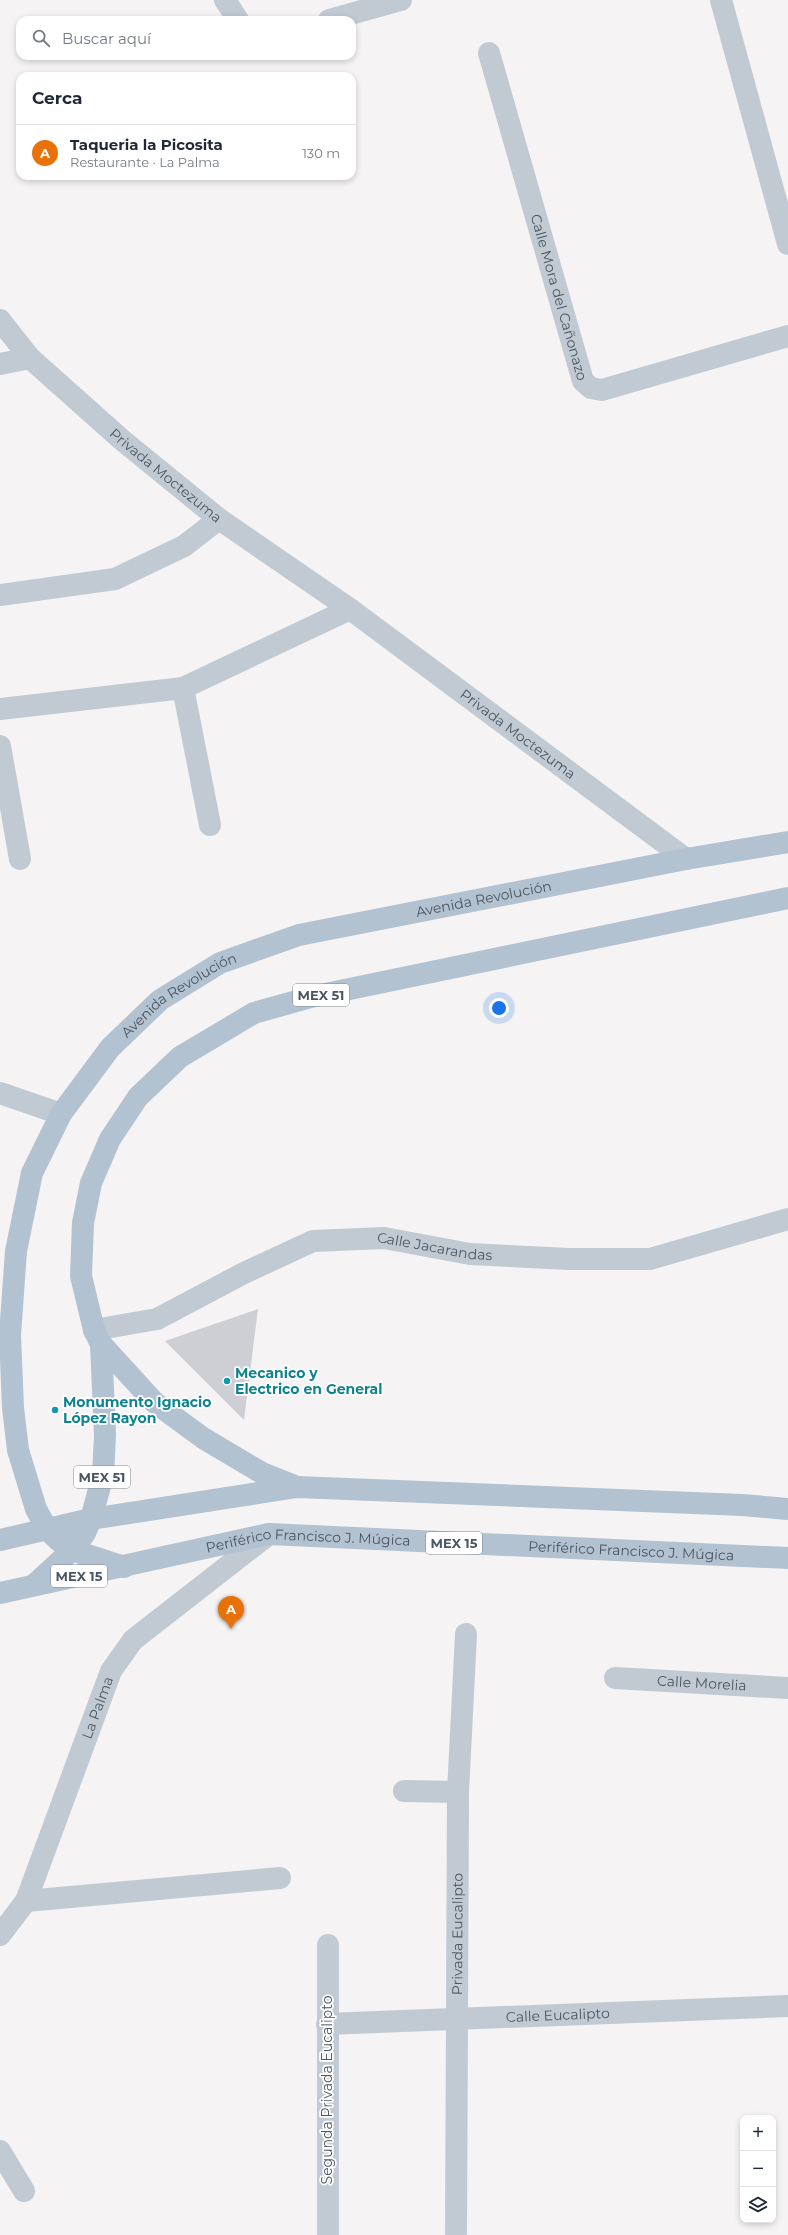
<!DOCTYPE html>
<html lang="es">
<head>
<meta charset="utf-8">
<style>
  body { margin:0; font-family:Montserrat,sans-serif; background:#f6f6f7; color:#1f2937 }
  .controls { position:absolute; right:12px; bottom:12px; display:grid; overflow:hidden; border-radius:8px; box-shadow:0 2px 6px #0003 }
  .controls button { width:36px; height:36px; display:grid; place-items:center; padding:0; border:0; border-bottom:1px solid #e0e1e3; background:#fff; color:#1f2937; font:20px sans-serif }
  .you { position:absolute; left:499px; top:1008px; width:14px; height:14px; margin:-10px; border:3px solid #fff; border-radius:50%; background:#1a73e8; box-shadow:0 0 0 6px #1a73e833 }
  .badge { display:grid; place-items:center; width:26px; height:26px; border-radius:50%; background:#0f766e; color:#fff; font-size:13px; font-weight:700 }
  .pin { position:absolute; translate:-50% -33px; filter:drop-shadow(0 1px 2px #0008) }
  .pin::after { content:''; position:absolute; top:21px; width:14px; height:12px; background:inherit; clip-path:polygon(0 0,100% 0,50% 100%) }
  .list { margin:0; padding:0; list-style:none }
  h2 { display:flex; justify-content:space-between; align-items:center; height:52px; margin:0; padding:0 16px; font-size:17px }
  h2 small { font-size:13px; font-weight:400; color:#747a83 }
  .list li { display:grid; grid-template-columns:26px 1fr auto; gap:12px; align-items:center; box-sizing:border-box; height:56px; padding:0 16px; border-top:1px solid #e0e1e3 }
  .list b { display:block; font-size:15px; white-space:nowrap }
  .list p { margin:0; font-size:13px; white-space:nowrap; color:#747a83 }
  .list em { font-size:13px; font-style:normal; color:#747a83 }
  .icon { flex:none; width:22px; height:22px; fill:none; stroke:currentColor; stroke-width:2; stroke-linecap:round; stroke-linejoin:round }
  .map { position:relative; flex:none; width:788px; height:2235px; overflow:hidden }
  .search { position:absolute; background:#fff; box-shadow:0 2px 6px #0003; left:16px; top:16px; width:340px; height:44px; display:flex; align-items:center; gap:10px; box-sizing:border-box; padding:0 14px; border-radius:12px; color:#747a83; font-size:15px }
  .panel { position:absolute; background:#fff; box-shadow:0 2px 6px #0003; left:16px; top:72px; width:340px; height:108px; border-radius:12px }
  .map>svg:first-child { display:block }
  .building { fill:#cdcfd5 }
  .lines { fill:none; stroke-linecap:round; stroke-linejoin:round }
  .minor { stroke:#c1cad2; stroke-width:22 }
  .major { stroke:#b3c2d1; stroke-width:22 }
  .culture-dot { fill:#0f9aa8; stroke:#fff; stroke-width:1.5 }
  .labels { text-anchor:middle; stroke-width:3.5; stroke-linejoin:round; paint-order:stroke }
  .shield { fill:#fff; stroke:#808990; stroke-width:1 }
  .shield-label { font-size:13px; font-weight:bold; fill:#4a5661 }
  .street-label { font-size:14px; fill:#4a5661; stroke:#fff }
  .culture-label { font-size:14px; font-weight:bold; fill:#0d838f; stroke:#fff; text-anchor:start }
</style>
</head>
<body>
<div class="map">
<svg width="788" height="2235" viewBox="0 0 788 2235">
  <rect width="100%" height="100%" fill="#f5f3f3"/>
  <!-- building -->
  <path class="building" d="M258,1309L244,1420L165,1341Z"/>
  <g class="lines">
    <!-- minor -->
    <g class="minor">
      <path d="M225,0L238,20"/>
      <path d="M721,0L788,244"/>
      <path d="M329,20L401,0"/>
      <path id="s1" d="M489,53L583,381L591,388L602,390L788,336"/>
      <path id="s2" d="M0,320L30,358L122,440L219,519L350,609L686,859"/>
      <path d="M0,364L30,358"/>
      <path d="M0,595L115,579L184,546L219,519"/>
      <path d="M183,688L210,825"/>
      <path d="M0,709L183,688L350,609"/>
      <path d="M0,746L20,859"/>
      <path d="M0,1093L61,1114"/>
      <path id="s3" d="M94,1330L157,1319L244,1273L313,1241L384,1238L470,1254L569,1259H650L788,1219"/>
      <path id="s4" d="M615,1678L788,1688"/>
      <path d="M404,1791L458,1792"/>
      <path d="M26,1901L280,1878"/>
      <path id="s5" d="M0,1935L26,1901L111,1671L133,1640L269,1534"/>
      <path id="s6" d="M327,2024L788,2006"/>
      <path d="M0,2151L24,2191"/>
      <path d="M328,2235V1945"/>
      <path id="s7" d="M456,2235L458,1792L466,1634"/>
    </g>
    <!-- major -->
    <g class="major">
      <path d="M101,1344L154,1402L203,1438L262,1473L297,1487"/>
      <path d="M0,1540L91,1519L297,1487L742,1505L788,1509"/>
      <path id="s8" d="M124,1567L72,1550L58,1540L47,1529L36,1509L18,1450L13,1408L10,1335L16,1251L32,1173L61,1114L110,1048L160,1000L220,963L299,935L686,859L788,842"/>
      <path d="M34,1585L72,1550L85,1533L91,1519L103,1475L105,1435L101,1344L94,1330L81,1276L83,1223L91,1183L110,1139L138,1097L180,1057L254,1013L311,997L788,898"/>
      <path id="s9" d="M0,1593L269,1534L788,1558"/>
    </g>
  </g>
  <!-- markers -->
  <g class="culture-dot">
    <circle cx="227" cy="1381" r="4"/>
    <circle cx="55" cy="1410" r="4"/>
  </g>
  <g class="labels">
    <!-- shield labels -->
    <g class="shield">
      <rect x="293" y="984" width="56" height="22" rx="3"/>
      <rect x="74" y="1466" width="56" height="22" rx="3"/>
      <rect x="426" y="1532" width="56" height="22" rx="3"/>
      <rect x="51" y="1565" width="56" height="22" rx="3"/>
    </g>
    <g class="shield-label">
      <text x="321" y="1000">MEX 51</text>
      <text x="102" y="1482">MEX 51</text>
      <text x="454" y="1548">MEX 15</text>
      <text x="79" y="1581">MEX 15</text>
    </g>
    <!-- street labels -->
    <g class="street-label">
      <text dy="5" stroke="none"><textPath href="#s1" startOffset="254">Calle Mora del Cañonazo</textPath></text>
      <text dy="5" stroke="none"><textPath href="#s2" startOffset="228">Privada Moctezuma</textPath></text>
      <text dy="5" stroke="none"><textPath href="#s2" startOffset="665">Privada Moctezuma</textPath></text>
      <text dy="5" stroke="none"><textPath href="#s8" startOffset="1011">Avenida Revolución</textPath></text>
      <text dy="5" stroke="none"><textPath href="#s8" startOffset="687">Avenida Revolución</textPath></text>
      <text dy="5" stroke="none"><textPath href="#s3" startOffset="361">Calle Jacarandas</textPath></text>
      <text dy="5" stroke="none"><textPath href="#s9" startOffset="314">Periférico Francisco J. Múgica</textPath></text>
      <text dy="5" stroke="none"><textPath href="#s9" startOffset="638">Periférico Francisco J. Múgica</textPath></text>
      <text dy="5" stroke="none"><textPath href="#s4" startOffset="87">Calle Morelia</textPath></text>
      <text dy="5" stroke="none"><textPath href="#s5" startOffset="249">La Palma</textPath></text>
      <text dy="5" stroke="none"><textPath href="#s7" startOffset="301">Privada Eucalipto</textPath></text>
      <text dy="5" stroke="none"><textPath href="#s6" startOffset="231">Calle Eucalipto</textPath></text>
      <text transform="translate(327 2090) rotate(-90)" y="5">Segunda Privada Eucalipto</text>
    </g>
    <!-- culture labels -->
    <g class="culture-label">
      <text x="235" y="1378">Mecanico y<tspan x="235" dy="16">Electrico en General</tspan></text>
      <text x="63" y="1407">Monumento Ignacio<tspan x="63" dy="16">López Rayon</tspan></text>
    </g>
  </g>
</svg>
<div class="controls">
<button>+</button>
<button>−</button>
<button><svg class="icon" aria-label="layers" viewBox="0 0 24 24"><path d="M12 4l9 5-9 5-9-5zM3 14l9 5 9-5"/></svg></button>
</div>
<div class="you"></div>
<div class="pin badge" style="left:231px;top:1629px;background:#e8710a">A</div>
<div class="search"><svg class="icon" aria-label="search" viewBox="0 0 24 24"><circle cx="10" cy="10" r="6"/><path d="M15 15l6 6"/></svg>Buscar aquí</div>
<section class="panel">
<h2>Cerca<small></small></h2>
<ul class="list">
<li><span class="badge" style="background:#e8710a">A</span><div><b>Taqueria la Picosita</b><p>Restaurante · La Palma</p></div><em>130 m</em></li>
</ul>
</section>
</div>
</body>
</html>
